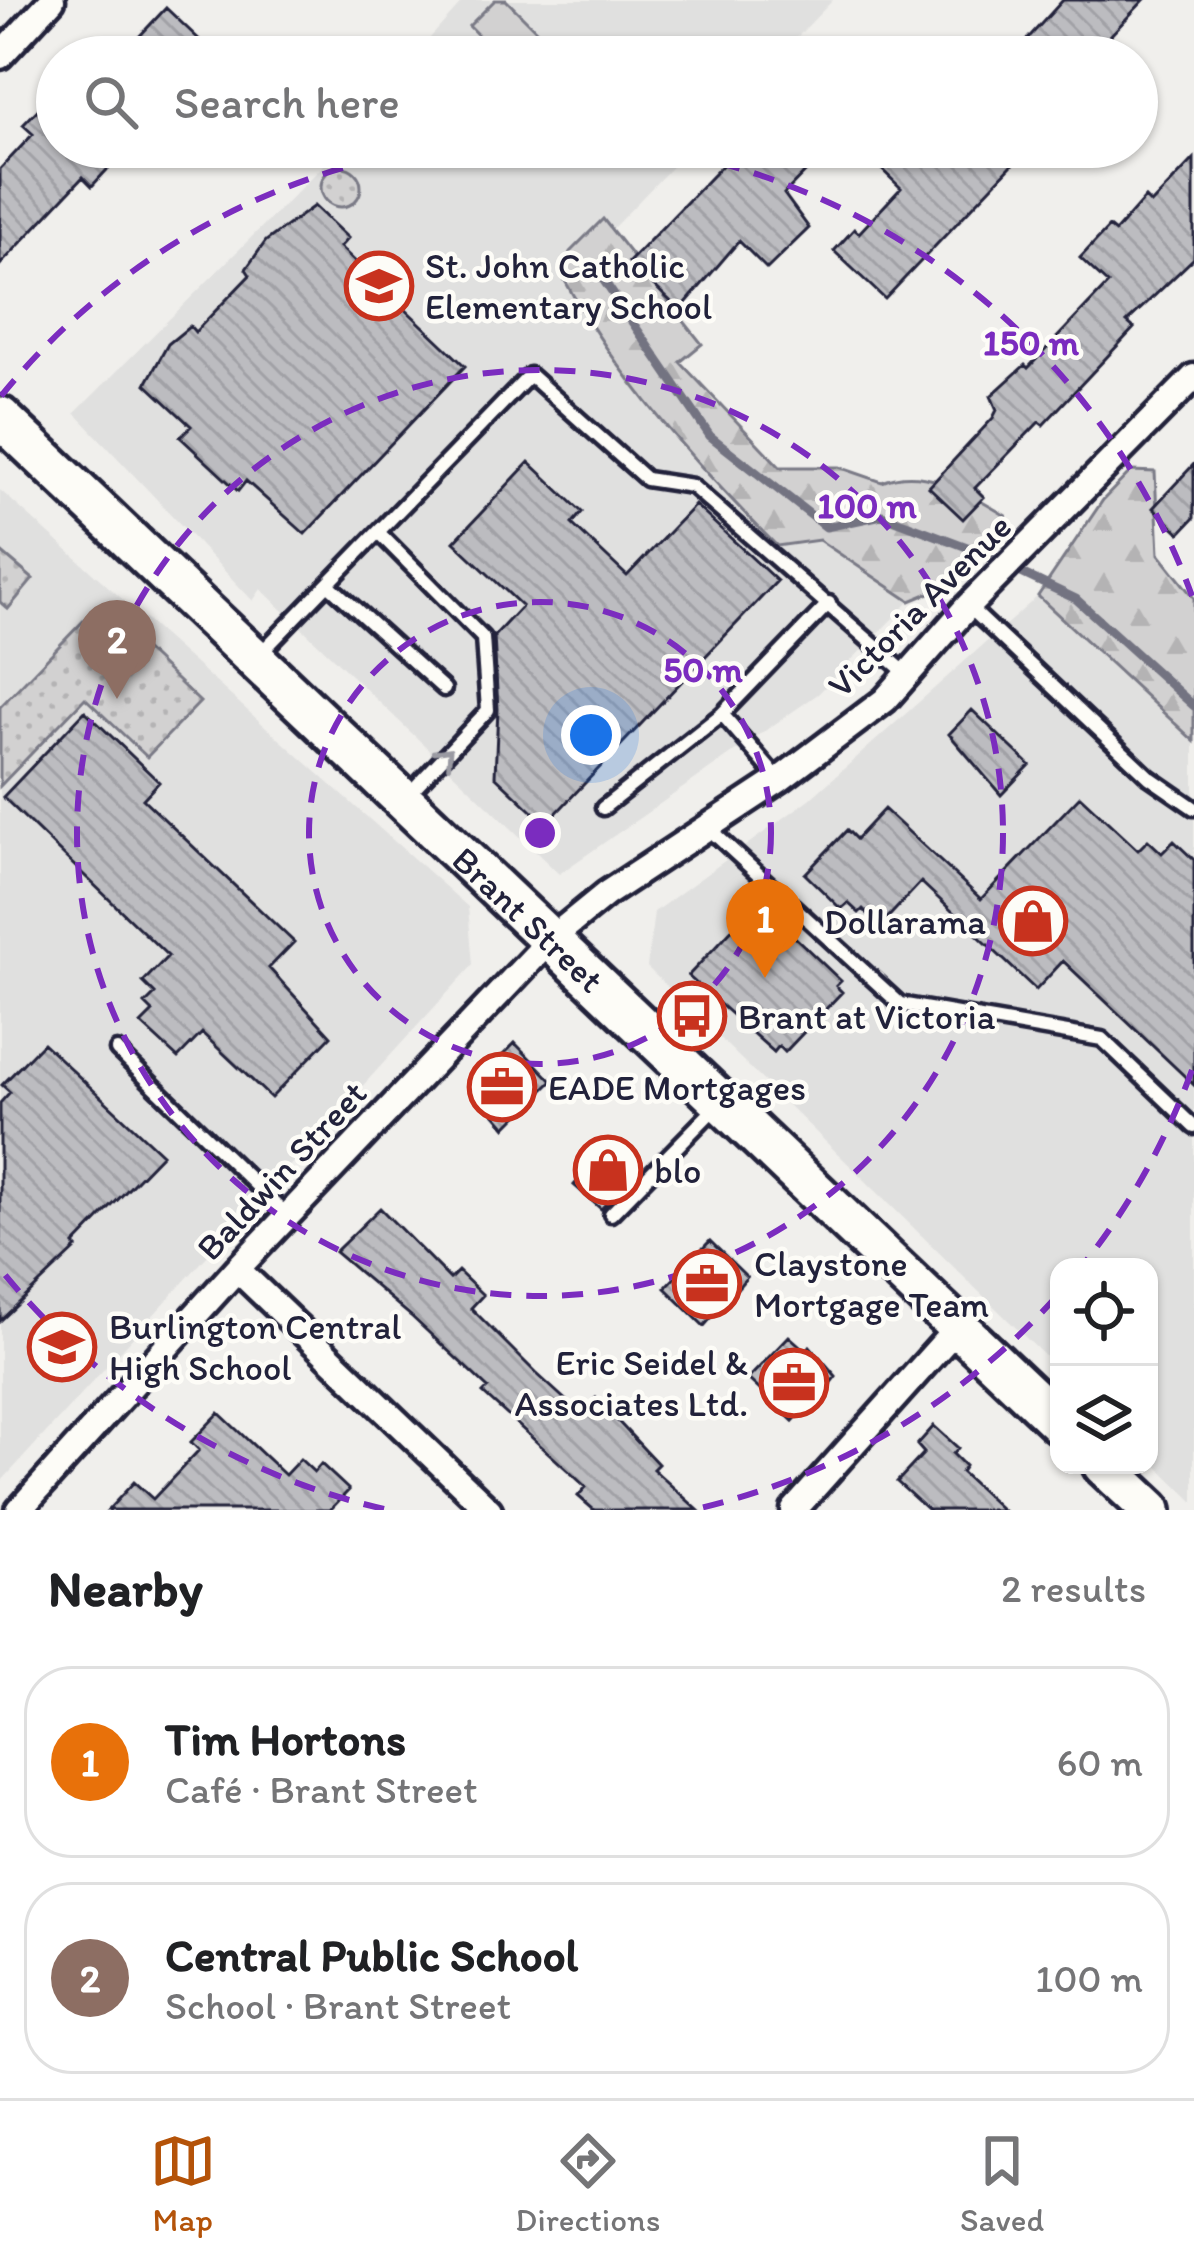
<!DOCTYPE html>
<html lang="en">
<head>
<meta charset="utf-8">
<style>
  body { margin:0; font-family:Itim,sans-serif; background:#f6f6f6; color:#202124 }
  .controls { position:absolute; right:36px; bottom:36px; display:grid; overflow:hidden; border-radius:24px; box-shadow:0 3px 9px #0004 }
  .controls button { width:108px; height:108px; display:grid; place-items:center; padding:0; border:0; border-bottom:3px solid #e0e0e0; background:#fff; color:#202124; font:60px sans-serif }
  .you { position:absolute; left:591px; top:735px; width:42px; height:42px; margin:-30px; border:9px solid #fff; border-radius:50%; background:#1a73e8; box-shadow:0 0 0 18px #1a73e833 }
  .badge { display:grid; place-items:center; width:78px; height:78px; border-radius:50%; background:#b45309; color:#fff; font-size:39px; font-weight:700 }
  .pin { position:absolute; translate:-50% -99px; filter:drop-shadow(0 3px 6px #0008) }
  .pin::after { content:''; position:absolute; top:63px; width:42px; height:36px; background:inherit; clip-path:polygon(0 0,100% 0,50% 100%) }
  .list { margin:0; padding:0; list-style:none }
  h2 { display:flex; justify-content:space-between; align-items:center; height:156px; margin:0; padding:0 48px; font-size:51px }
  h2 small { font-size:39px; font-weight:400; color:#757577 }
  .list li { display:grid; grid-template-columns:78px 1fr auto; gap:36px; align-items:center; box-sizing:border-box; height:192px; margin:0 24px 24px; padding:0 24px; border:3px solid #e0e0e0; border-radius:48px }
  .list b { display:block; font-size:45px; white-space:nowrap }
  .list p { margin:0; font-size:39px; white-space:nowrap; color:#757577 }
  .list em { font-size:39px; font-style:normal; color:#757577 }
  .icon { flex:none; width:66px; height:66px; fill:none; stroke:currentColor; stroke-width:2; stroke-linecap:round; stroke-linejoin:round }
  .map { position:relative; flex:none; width:1194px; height:1510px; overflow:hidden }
  .search { position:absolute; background:#fff; box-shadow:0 3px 9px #0004; left:36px; right:36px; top:36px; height:132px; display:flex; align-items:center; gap:30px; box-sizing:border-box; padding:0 42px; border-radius:66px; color:#757577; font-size:45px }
  .sheet { height:588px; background:#fff }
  nav { display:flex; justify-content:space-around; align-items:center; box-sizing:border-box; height:168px; border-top:3px solid #e0e0e0; background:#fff; font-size:33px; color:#757577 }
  nav a { display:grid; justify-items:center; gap:6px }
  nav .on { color:#b45309 }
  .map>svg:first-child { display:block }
  .built { fill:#e0e0df }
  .green { fill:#d2d1d1; stroke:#7a7a86; stroke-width:3 }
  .forest { fill:url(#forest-firs); stroke:#7a7a86; stroke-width:3 }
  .park { fill:url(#park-dots); stroke:#7a7a86; stroke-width:3 }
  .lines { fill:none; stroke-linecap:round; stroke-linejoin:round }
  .stream { stroke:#737381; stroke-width:9 }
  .building { fill:url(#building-back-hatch); stroke:#22223b; stroke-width:3 }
  .service-casing { stroke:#22223b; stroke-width:21 }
  .minor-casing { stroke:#22223b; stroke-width:33 }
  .primary-casing { stroke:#22223b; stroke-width:48 }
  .service { stroke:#fdfcf7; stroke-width:12 }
  .minor { stroke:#fdfcf7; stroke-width:24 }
  .primary { stroke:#fdfcf7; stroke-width:39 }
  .oneway { stroke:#9a9aa2 }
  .ring { fill:none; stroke:#7b2cbf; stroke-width:6; stroke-dasharray:21 15 }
  .labels { text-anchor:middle; stroke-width:9; stroke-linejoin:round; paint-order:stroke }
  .poi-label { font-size:36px; fill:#22223b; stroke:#fdfcf7; text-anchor:start }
  .street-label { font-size:36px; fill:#22223b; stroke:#fdfcf7 }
  .centre { fill:#7b2cbf; stroke:#fdfcf7; stroke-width:6 }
  .ring-label { font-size:36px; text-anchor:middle; font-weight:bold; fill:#7b2cbf; stroke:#fdfcf7; stroke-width:9; stroke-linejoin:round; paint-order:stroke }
</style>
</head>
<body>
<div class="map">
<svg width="1194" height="1510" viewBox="0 0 1194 1510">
  <defs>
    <pattern id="forest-firs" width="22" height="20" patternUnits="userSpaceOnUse" patternTransform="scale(3)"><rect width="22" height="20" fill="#d2d1d1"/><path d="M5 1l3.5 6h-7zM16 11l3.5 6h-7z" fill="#b4b3b4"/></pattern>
    <pattern id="park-dots" width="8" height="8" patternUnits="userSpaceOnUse" patternTransform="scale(3)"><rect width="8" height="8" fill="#d2d1d1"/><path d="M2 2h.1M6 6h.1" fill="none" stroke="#b4b3b4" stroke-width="1.8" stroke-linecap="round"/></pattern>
    <pattern id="building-back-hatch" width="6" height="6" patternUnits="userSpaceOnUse" patternTransform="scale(3)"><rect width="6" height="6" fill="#bcbcc0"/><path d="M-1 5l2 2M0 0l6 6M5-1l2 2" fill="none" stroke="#a1a1a6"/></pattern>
  </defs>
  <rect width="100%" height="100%" fill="#f0efec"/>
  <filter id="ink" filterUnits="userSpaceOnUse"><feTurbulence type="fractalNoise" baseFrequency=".00833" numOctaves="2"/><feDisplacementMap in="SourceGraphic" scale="24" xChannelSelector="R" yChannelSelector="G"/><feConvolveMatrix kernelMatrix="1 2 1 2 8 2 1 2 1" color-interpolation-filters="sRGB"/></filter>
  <g filter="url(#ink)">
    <!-- built -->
    <path class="built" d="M464,0H833L778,57H413Z
      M333,147H691L564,279L586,320L721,491L819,540L910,601L818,694L559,874L261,589L253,601L75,413L329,160Z
      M0,490L468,907L473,965L0,1483Z
      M1038,596L1194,741V1502L1149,1458V1267H1059V1370L647,967L654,912L810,799Z"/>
    <!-- green -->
    <path class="green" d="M495,0H506L563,57H499L469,26Z"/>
    <!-- forest -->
    <path class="forest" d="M603,219L702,344L680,362L780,467H839L882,482C925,464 969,494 1006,516L968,577L910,601L819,540L777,546C698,467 616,376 563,277L570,252Z
      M1131,471L1155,472L1159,554L1194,598V741L1038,596L1103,500Z"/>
    <!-- park -->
    <path class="park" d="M321 187a20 20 0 1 1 40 0a20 20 0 1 1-40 0Z
      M0,551L33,579L8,609L0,602Z
      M91,613L102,624L110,616L200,702L147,757L85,698L0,786V707Z"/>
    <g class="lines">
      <!-- stream -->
      <path class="stream" d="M598,272L710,436L826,527L882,515L967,547L1076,599L1194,706"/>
    </g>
    <!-- building -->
    <path class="building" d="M1063,0H1144L1090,57H1011Z
      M166,8L205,45L193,57H120Z
      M57,90V147H128L92,186L83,177L0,265V169L33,134L23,125Z
      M740,147H795L813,164L784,194L809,228L767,269L739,241L680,310L629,262Z
      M886,147H1029L885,299L834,251L854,229L859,233L901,188L873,161Z
      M1194,159V258L1127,322L1134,328L1043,425L1039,422L975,488L984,497L963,519L929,487L993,418L997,410L991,396L1025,365L1028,368L1108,284L1080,258L1109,227L1115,232L1145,198L1151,204Z
      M314,206L348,238L340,247L465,366L305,534L246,481L238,491L180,437L191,426L146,384L168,344L190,326L195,332L250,275L246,269L266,241Z
      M529,462L582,512L572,524L627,576L695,505L777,581L546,824L495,776L498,709L494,636L522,606L454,542Z
      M1194,464V518L1180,533L1153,508Z
      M972,710L1030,765L1001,795L949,734Z
      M85,711L159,782L143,799L294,942L269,968L331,1036L271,1098L202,1033L178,1058L141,1024L153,1012L145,1004L155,994L143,982L168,956L3,797Z
      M1080,796L1138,850L1148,840L1162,853L1174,841L1194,860V1085L1063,961L1036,990L921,882L880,926L863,909L859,913L848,903L841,909L805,874L847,830L856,839L884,809L981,899Z
      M758,902L841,981L836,986L842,992L785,1052L779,1046L774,1052L688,976Z
      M43,1043L162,1154L74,1245L77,1248L0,1321V1103L10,1092L2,1085Z
      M515,1043L552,1081L506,1127L471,1087Z
      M605,1150L624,1168L614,1179L622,1187L601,1209L574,1185Z
      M380,1208L450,1279L458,1271L483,1295L471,1308L536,1373L581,1414L596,1398L658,1464L653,1469L698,1510H594L578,1496L586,1487L483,1393L488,1388L411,1316L335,1252Z
      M710,1241L747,1277L704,1326L665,1288Z
      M789,1336L806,1351L810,1346L836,1376L810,1410L805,1408L793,1421L748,1379Z
      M219,1413L285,1475L300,1459L314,1472L321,1464L349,1490L330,1510H108L134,1482L153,1499L199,1450L191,1442Z
      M934,1426L958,1448L953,1454L965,1466L961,1472L1002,1510H928L897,1482L924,1453L917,1445Z"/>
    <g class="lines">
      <defs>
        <path id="service" d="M378,532L483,638L488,710L406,797
          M328,584L444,689
          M968,606L1149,777L1194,808
          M257,657L530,375L646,479L692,486L908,675
          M722,714L779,780
          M603,808L722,714L829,603
          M708,828L900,1004L1102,1039L1194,1127
          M117,1050L288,1216
          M611,1214L715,1108"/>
        <path id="minor" d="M0,56L52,0
          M237,1269L489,1510
          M19,1510L237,1269L552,938L606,894L779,780L885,700L968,606L1194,377
          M794,1510L957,1328"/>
        <g id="primary">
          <path id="s1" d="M0,417L1059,1423"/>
          <path d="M1103,1465L1151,1510"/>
        </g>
      </defs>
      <!-- service casing -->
      <use href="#service" class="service-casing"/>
      <!-- minor casing -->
      <use href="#minor" class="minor-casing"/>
      <!-- primary casing -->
      <use href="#primary" class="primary-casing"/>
      <!-- service -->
      <use href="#service" class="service"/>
      <!-- minor -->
      <use href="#minor" class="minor"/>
      <!-- primary -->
      <use href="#primary" class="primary"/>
    </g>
    <!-- one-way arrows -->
    <defs><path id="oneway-chevron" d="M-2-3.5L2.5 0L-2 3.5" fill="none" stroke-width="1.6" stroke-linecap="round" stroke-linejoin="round" transform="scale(3)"/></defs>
    <use class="oneway" href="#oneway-chevron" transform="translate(445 755) rotate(-47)"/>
  </g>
  <!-- distance rings -->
  <g class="ring">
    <circle cx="540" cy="833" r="231"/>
    <circle cx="540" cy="833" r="463"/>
    <path d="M1192 1070A694 694 0 0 1 1083 1265M1056 1297A694 694 0 0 1 696 1509M384 1509A694 694 0 0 1 1 1270M1 396A694 694 0 0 1 431 148M649 148A694 694 0 0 1 1192 596"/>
  </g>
  <!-- icons -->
  <defs>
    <symbol id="school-ring" viewBox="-11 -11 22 22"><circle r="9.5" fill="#fdfcf7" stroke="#c8321e" stroke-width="1.5"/><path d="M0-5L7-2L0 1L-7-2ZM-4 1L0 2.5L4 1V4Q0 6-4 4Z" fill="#c8321e"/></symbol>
    <symbol id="shop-ring" viewBox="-11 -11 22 22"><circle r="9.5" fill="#fdfcf7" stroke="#c8321e" stroke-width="1.5"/><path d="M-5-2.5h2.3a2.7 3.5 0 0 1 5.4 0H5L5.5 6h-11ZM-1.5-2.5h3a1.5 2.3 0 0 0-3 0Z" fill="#c8321e"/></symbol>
    <symbol id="bus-ring" viewBox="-11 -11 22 22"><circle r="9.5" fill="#fdfcf7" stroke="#c8321e" stroke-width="1.5"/><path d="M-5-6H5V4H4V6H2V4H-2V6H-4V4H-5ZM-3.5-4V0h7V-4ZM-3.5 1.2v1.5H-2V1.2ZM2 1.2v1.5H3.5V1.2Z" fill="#c8321e"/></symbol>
    <symbol id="office-ring" viewBox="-11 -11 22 22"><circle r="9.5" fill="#fdfcf7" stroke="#c8321e" stroke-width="1.5"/><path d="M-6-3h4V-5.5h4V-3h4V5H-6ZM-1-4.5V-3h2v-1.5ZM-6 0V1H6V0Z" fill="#c8321e"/></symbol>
  </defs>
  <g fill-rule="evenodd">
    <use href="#school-ring" x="341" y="248" width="76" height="76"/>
    <use href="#shop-ring" x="995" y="883" width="76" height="76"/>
    <use href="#bus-ring" x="654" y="978" width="76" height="76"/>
    <use href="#office-ring" x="464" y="1049" width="76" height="76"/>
    <use href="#shop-ring" x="570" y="1132" width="76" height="76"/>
    <use href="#office-ring" x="669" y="1246" width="76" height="76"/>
    <use href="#school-ring" x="24" y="1309" width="76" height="76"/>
    <use href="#office-ring" x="756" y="1345" width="76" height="76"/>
  </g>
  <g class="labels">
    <!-- poi labels -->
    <g class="poi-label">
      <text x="425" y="278">St. John Catholic<tspan x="425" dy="41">Elementary School</tspan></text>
      <text x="986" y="934" text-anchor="end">Dollarama</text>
      <text x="738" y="1029">Brant at Victoria</text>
      <text x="548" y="1100">EADE Mortgages</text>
      <text x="654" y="1183">blo</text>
      <text x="754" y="1276">Claystone<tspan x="754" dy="41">Mortgage Team</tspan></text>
      <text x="109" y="1339">Burlington Central<tspan x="109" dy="41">High School</tspan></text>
      <text x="748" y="1375" text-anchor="end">Eric Seidel &amp;<tspan x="748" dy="41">Associates Ltd.</tspan></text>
    </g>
    <!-- street labels -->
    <g class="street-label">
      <text transform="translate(919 605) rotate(-45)" y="13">Victoria Avenue</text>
      <text dy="13" stroke="none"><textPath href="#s1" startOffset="729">Brant Street</textPath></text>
      <text transform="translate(281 1170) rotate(-47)" y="13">Baldwin Street</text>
    </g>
  </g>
  <circle cx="540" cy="833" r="18" class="centre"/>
  <g class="ring-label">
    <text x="1031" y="355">150 m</text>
    <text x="867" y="518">100 m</text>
    <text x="703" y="682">50 m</text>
  </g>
</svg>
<div class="controls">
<button><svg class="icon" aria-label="locate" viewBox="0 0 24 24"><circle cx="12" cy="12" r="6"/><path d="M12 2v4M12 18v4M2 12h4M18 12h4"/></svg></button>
<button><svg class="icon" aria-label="layers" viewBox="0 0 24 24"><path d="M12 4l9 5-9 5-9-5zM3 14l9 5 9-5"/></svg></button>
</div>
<div class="you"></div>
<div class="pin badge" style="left:765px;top:978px;background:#e8710a">1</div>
<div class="pin badge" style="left:117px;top:699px;background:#8d6e63">2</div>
<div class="search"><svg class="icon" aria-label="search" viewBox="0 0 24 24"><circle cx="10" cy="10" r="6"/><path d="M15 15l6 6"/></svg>Search here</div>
</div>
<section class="sheet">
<h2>Nearby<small>2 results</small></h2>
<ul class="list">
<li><span class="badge" style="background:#e8710a">1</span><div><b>Tim Hortons</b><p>Café · Brant Street</p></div><em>60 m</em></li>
<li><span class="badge" style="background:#8d6e63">2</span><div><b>Central Public School</b><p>School · Brant Street</p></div><em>100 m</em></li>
</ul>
</section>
<nav>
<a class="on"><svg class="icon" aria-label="map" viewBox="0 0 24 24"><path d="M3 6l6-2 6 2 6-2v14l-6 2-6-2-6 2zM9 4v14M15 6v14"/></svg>Map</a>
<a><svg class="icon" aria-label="directions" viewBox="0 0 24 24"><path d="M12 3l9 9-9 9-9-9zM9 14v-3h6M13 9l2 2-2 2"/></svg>Directions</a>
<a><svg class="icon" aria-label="saved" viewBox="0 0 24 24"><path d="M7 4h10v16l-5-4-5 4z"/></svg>Saved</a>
</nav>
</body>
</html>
